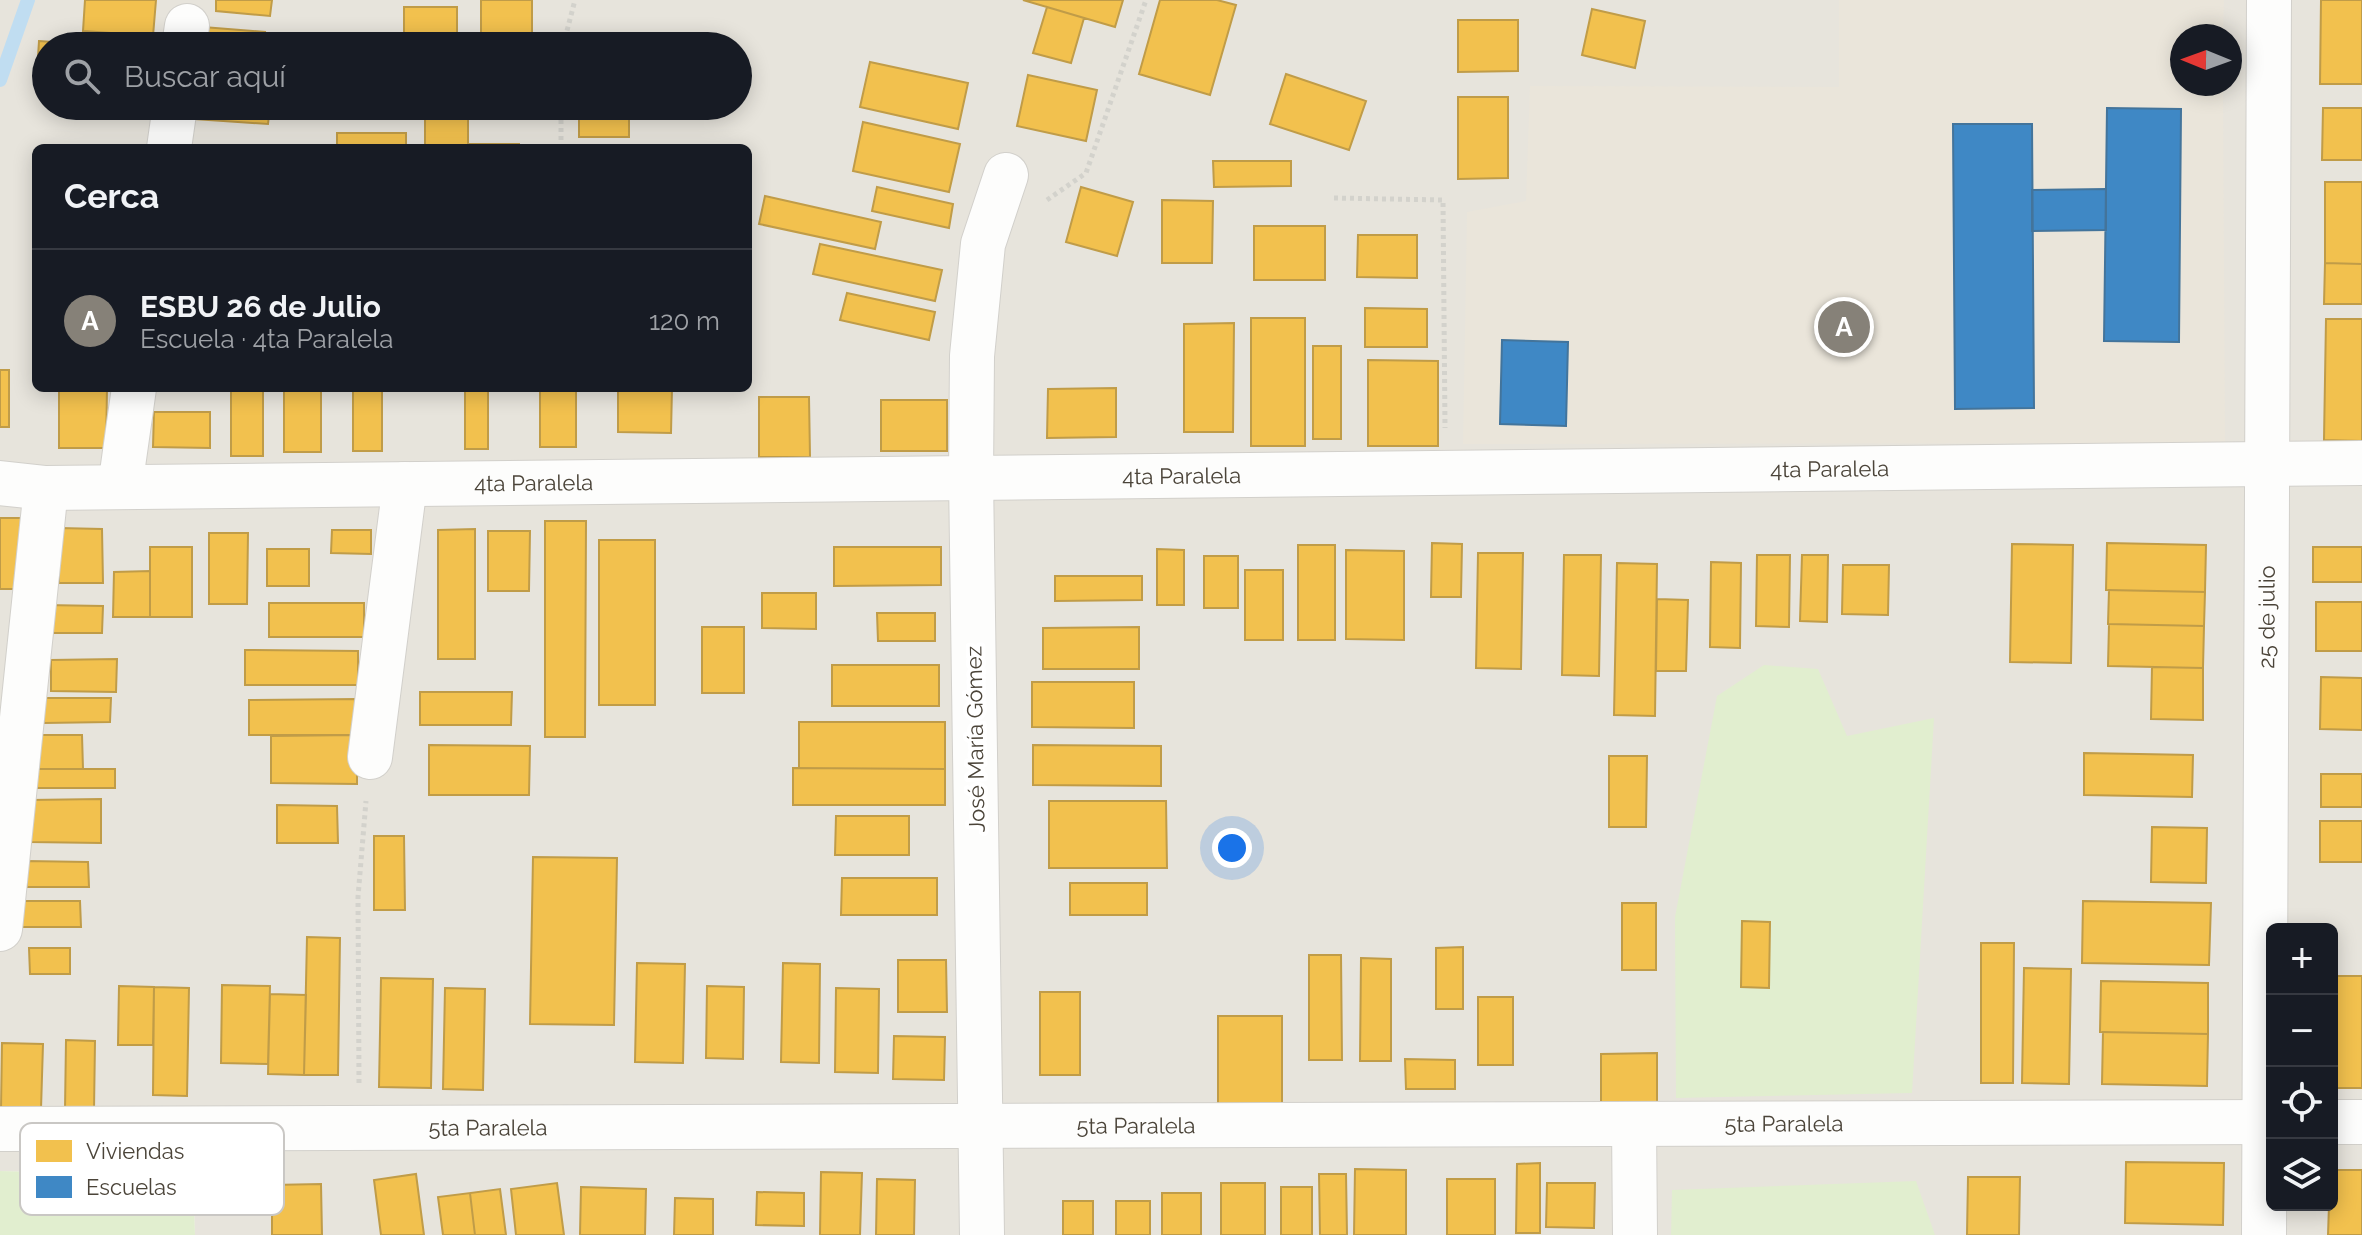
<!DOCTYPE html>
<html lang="es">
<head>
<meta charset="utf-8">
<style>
  body { margin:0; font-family:Raleway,sans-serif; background:#242831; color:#f1f3f6 }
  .controls { position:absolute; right:24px; bottom:24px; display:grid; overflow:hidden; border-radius:12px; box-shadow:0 4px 20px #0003 }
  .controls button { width:72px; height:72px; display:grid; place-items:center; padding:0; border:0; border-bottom:2px solid #363941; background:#171b24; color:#f1f3f6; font:40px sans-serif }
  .compass { position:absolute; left:2170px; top:24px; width:72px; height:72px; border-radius:50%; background:#171b24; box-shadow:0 4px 20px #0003; rotate:271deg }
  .you { position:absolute; left:1232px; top:848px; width:28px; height:28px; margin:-20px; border:6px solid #fff; border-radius:50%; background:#1a73e8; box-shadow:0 0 0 12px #1a73e833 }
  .badge { display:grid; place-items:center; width:52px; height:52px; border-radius:50%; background:#868178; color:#fff; font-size:26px; font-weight:700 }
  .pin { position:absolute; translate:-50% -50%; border:4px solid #fff; box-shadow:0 2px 8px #0006 }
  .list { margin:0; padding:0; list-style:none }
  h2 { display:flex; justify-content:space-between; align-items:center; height:104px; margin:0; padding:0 32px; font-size:34px }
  h2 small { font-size:26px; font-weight:400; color:#9ea1a6 }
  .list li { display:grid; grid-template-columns:52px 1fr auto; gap:24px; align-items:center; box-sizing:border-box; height:144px; padding:0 32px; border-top:2px solid #363941 }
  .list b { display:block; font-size:30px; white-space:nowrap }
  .list p { margin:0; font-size:26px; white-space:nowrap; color:#9ea1a6 }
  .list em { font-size:26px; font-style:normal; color:#9ea1a6 }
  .icon { flex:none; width:44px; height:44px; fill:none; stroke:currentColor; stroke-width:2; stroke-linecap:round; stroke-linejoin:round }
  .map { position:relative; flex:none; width:2362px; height:1235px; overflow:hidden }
  .search { position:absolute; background:#171b24; box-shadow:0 4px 20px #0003; left:32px; top:32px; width:720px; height:88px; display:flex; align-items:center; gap:20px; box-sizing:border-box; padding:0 28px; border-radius:44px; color:#9ea1a6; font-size:30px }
  .panel { position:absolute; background:#171b24; box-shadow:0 4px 20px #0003; left:32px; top:144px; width:720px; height:248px; border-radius:12px }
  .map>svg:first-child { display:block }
  .residential { fill:#e7e4dc; fill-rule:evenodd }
  .education { fill:#eae5da }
  .green { fill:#e1eecf }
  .homes { fill:#f2c14e; stroke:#c09c48; stroke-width:2 }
  .schools { fill:#3f88c5; stroke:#43749b; stroke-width:2 }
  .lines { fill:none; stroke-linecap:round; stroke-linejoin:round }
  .stream { stroke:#c0ddf1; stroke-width:14 }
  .minor-casing { stroke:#d2d0cb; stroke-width:46 }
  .path { stroke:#d3d2cc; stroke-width:5; stroke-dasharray:4 4; stroke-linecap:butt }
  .minor { stroke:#fdfdfc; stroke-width:44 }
  .labels { text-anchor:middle; stroke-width:8; stroke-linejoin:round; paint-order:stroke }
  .street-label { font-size:22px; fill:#4b4439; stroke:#fff }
  .key { fill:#fff; stroke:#c9c7c4; stroke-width:2 }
  .key-label { font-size:22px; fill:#4b4439 }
</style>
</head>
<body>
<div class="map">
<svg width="2362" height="1235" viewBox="0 0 2362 1235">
  <rect width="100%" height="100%" fill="#f4f2ee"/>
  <!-- residential -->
  <path class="residential" d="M0,0H2362V1235H195L193,1176L0,1171ZM2182,36H2230V84H2182ZM46,46H738V106H46ZM36,148H748V388H36ZM2272,929H2332V1205H2272Z"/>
  <!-- education -->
  <path class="education" d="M1839,0H2224L2223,36H2182V84H2223L2225,443L1463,444L1467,212L1526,201L1530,86L1839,87Z"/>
  <!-- green -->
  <path class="green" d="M1764,665L1818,669L1847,736L1934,718L1912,1093L1676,1098L1675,917L1717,696Z
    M0,1171L193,1176L195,1235H0Z
    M1916,1181L1935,1235H1671L1672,1190Z"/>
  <!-- homes -->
  <path class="homes" d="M85,0H156L153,36L83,31Z
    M216,0H272L270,16L216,11Z
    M481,0H532V34L481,33Z
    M1023,0H1123L1115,27Z
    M1160,0H1217L1236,5L1210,95L1139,74Z
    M2321,0H2362V84H2320Z
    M404,7H457V46H404Z
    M1047,7L1084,18L1071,63L1033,53Z
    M1592,9L1645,21L1635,68L1582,55Z
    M1458,20H1518V71L1458,72Z
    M203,27L265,32L264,46H202Z
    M480,33L532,34V46H480Z
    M39,41L94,45L46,46V73H37Z
    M645,43H683L684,46H645Z
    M870,62L968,83L958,129L860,107Z
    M1286,74L1366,101L1349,150L1270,124Z
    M1028,75L1097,90L1086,141L1017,126Z
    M1458,97H1508V178L1458,179Z
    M71,106H137V119L71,113Z
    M196,106H270L268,124L195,119Z
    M425,106H468V148H425Z
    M2323,108H2362V160H2322Z
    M579,109H629V137H579Z
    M863,122L960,144L949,192L853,171Z
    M337,133H406V148H337Z
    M469,144H519V148H469Z
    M1213,161H1291V186L1214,187Z
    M2325,182H2362V264L2325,263Z
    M877,187L953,204L949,228L872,211Z
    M1081,187L1133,202L1117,256L1066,242Z
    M765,196L881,222L875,249L759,224Z
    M1162,200L1213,201L1212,263H1162Z
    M1254,226H1325V280H1254Z
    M1358,235H1417V278L1357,277Z
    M820,244L942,270L935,301L813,274Z
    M2325,263L2362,264V304H2324Z
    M847,293L935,312L929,340L840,320Z
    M1365,308L1427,309V347H1365Z
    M1251,318H1305V446H1251Z
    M2326,319H2362V441L2324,440Z
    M1234,323L1233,432H1184V324Z
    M1313,346H1341V439H1313Z
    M1368,360L1438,361V446H1368Z
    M0,370H9V427H0Z
    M59,388H107L106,448H59Z
    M154,388H210V391H154Z
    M231,388H263V456H231Z
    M284,388H321V452H284Z
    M353,388H382V451H353Z
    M465,388H488V449H465Z
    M540,388H576V447H540Z
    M618,388H672L671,433L618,432Z
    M1116,388V437L1047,438L1048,389Z
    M759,397H809L810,457H759Z
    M881,400H947V451H881Z
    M154,412H210V448L153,447Z
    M0,518H25V589H0Z
    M545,521H586L585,737H545Z
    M59,528L102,529L103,583H59Z
    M475,529V659H438V530Z
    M332,530H371V554L331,553Z
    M488,531H530L529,591H488Z
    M209,533H248L247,604H209Z
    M599,540H655V705H599Z
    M1432,543L1462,544L1461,597H1431Z
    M2107,543L2206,545L2205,592L2106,590Z
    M2012,544L2073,545L2071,663L2010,662Z
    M1298,545H1335V640H1298Z
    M150,547H192V617H150Z
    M834,547H941V585L834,586Z
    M2313,547H2362V582H2313Z
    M267,549H309V586H267Z
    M1157,549L1184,550V605H1157Z
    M1346,550L1404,551V640L1346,639Z
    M1478,553H1523L1521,669L1476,668Z
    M1564,555H1601L1599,676L1562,675Z
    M1757,555H1790L1789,627L1756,626Z
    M1802,555H1828L1827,622L1800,621Z
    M1204,556H1238V608H1204Z
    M1711,562L1741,563L1740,648L1710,647Z
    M1617,563L1657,564L1655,716L1614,715Z
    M1843,565H1889L1888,615L1842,614Z
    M1245,570H1283V640H1245Z
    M150,571V617H113L114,572Z
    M1055,576H1142V600L1055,601Z
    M2109,590L2205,592L2204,626L2108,624Z
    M762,593H816V629L762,628Z
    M1657,599L1688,600L1686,671H1656Z
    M2316,602H2362V651H2316Z
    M269,603H364V637H269Z
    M44,605L103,606L102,633H44Z
    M877,613H935V641H878Z
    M2109,624L2204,626L2203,668L2108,666Z
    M702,627H744V693H702Z
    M1139,627V669H1043V628Z
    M245,650L358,651V685H245Z
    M117,659L116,692L51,691V660Z
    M832,665H939V706H832Z
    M2152,667L2203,668V720L2151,719Z
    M2321,677L2362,678V730L2320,729Z
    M1032,682H1134V728L1032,727Z
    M420,692H512L511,725H420Z
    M43,698H111L110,722L44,723Z
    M357,699V735H249V700Z
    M799,722H945V769L799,768Z
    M30,735H82L83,769H30Z
    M357,735V784L271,783V736Z
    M429,745L530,746L529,795H429Z
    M1033,745L1161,746V786L1033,785Z
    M2084,753L2193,755L2192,797L2084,795Z
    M1609,756H1647L1646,827H1609Z
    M793,768L945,769V805H793Z
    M30,769H115V788H31Z
    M2321,774H2362V807H2321Z
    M101,799V843L30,842V800Z
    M1049,801H1166L1167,868H1049Z
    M277,805L337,806L338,843H277Z
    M836,816H909V855H835Z
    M2320,821H2362V862H2320Z
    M2152,827L2207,828L2206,883L2151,882Z
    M374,836H404L405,910H374Z
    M533,857L617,858L614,1025L530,1024Z
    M26,861L88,862L89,887H27Z
    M842,878H937V915H841Z
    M1070,883H1147V915H1070Z
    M11,901H80L81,927H12Z
    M2083,901L2211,903L2209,965L2082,963Z
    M1622,903H1656V970H1622Z
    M1742,921L1770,922L1769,988L1741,987Z
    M307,937L340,938L338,1075H304Z
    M1981,943H2014L2013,1083H1981Z
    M1463,947V1009H1436V948Z
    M29,948H70V974H30Z
    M1309,955H1341L1342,1060H1309Z
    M1361,958L1391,959V1061H1360Z
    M898,960H946L947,1012H898Z
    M637,963L685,964L683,1063L635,1062Z
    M783,963L820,964L819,1063L781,1062Z
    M2024,968L2071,969L2069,1084L2022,1083Z
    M2332,976H2362V1088H2332Z
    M381,978L433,979L431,1088L379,1087Z
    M2101,981L2208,983V1034L2100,1032Z
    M222,985L270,986L268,1064L221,1063Z
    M119,986L154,987L153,1045H118Z
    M707,986L744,987L743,1059L706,1058Z
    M154,987L189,988L187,1096L153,1095Z
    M445,988L485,989L483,1090L443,1089Z
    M836,988L879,989L878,1073L835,1072Z
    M1040,992H1080V1075H1040Z
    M270,994L306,995L304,1075L268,1074Z
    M1478,997H1513V1065H1478Z
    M1218,1016H1282V1105H1218Z
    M2103,1032L2208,1034L2207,1086L2102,1084Z
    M894,1036L945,1037L944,1080L893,1079Z
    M66,1040L95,1041L94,1110H65Z
    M2,1043L43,1044L41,1109H1Z
    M1657,1053V1104H1601V1054Z
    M1405,1059L1455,1060V1089H1406Z
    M2126,1162L2224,1163L2223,1225L2125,1223Z
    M1540,1163V1233H1516L1517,1164Z
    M1355,1169L1406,1170V1235H1354Z
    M2332,1170H2362V1235H2328L2329,1205H2332Z
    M821,1172L862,1173L860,1235H820Z
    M416,1174L424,1235H381L374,1180Z
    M1319,1174H1346L1347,1235H1320Z
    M1968,1177H2020L2019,1235H1967Z
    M877,1179L915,1180L914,1235H876Z
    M1447,1179H1495V1235H1447Z
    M557,1183L564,1235H516L511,1189Z
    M1221,1183H1265V1235H1221Z
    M1547,1183H1595L1594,1228L1546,1227Z
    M321,1184L322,1235H272V1185Z
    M581,1187L646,1189L645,1235H580Z
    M1281,1187H1312V1235H1281Z
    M500,1189L506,1235H475L470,1193Z
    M757,1192L804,1193V1226L756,1225Z
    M470,1193L475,1235H443L438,1197Z
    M1162,1193H1201V1235H1162Z
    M675,1198L713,1199V1235H674Z
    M1063,1201H1093V1235H1063Z
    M1116,1201H1150V1235H1116Z"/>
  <!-- schools -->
  <path class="schools" d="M2107,108L2181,109L2179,342L2104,341Z
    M1953,124H2032L2034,408L1955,409Z
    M2106,189V230L2032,231V190Z
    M1502,340L1568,342L1566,426L1500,424Z"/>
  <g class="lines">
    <!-- stream -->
    <path class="stream" d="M0,80L28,0"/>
    <defs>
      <g id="minor">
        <path d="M184,46L187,26"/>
        <path d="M169,148L175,106"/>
        <path id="s1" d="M0,483L46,488L2362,463"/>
        <path d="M120,487L134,388"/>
        <path d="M370,757L405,484"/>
        <path d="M0,929L46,488"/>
        <path d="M2332,1122H2362"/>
        <path d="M1634,1124L1635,1235"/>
        <path id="s2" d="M0,1129L2272,1122"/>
        <path d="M982,1235L971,477L972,356L983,244L1006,175"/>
        <path id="s3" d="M2264,1235L2269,0"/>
      </g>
    </defs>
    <!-- minor casing -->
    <use href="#minor" class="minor-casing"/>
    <!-- path -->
    <path class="path" d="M563,46L575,0
      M561,148V106
      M1334,198L1443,200L1445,428
      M1047,200L1086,173L1146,0
      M359,1083L358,897L366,801"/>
    <!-- minor -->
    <use href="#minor" class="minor"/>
  </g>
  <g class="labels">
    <!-- street labels -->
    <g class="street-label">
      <text dy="8" stroke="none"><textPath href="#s1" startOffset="1830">4ta Paralela</textPath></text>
      <text dy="8" stroke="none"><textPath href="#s1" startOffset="1182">4ta Paralela</textPath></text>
      <text dy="8" stroke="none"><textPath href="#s1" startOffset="534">4ta Paralela</textPath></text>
      <text dy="8" stroke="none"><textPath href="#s3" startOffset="618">25 de julio</textPath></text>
      <text transform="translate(975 739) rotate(-91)" y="8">José María Gómez</text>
      <text dy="8" stroke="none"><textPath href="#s2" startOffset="1784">5ta Paralela</textPath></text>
      <text dy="8" stroke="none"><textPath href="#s2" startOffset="1136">5ta Paralela</textPath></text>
      <text dy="8" stroke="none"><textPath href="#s2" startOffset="488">5ta Paralela</textPath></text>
    </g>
  </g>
  <!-- legend -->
  <rect x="20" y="1123" width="264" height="92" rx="12" class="key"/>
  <rect x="36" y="1140" width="36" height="22" fill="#f2c14e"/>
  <rect x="36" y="1176" width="36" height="22" fill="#3f88c5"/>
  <g class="key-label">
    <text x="86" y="1159">Viviendas</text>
    <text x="86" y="1195">Escuelas</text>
  </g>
</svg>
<div class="controls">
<button>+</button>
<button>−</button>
<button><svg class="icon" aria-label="locate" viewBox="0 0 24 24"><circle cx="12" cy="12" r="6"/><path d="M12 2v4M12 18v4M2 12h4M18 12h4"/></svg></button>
<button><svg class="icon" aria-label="layers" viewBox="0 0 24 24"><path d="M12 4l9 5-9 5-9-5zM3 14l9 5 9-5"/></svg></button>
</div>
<svg class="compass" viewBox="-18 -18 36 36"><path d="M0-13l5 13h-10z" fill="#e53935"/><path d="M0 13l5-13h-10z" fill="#9ea1a6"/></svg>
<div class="you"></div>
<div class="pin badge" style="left:1844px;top:327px">A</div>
<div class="search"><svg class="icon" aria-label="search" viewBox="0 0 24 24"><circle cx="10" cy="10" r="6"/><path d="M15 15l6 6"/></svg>Buscar aquí</div>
<section class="panel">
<h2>Cerca<small></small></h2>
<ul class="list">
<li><span class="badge">A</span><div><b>ESBU 26 de Julio</b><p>Escuela · 4ta Paralela</p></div><em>120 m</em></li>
</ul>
</section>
</div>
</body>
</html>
